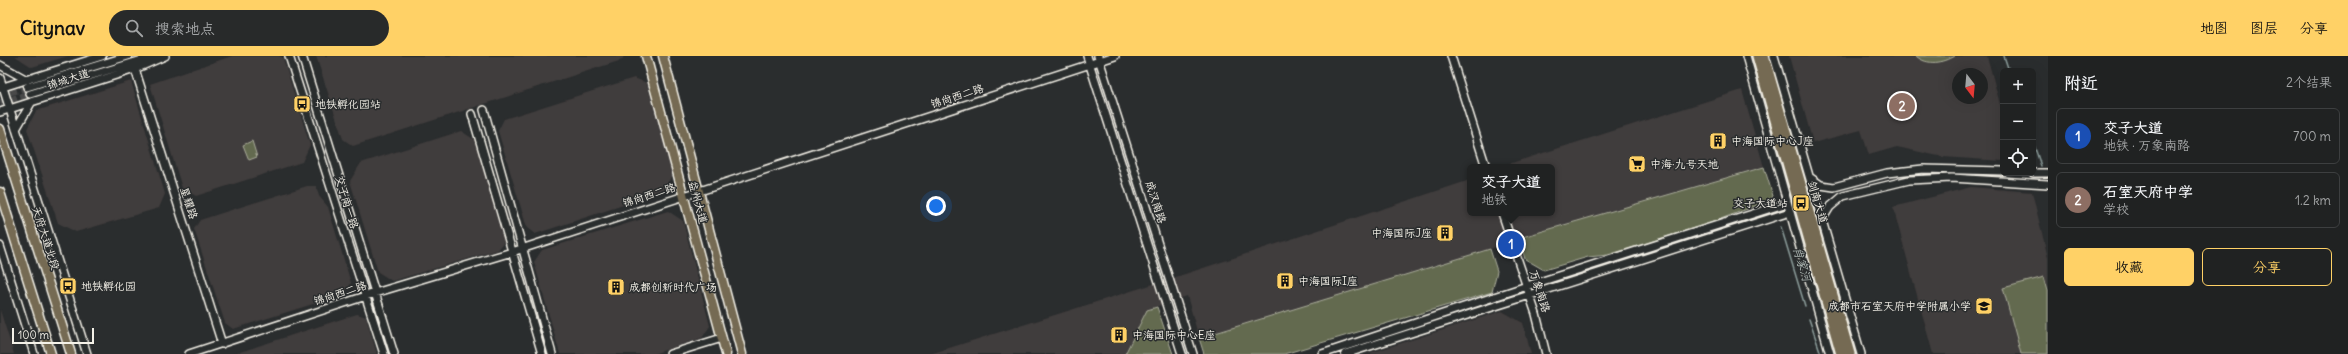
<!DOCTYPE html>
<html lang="zh">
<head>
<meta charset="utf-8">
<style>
  body { margin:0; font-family:Delius,"LXGW WenKai TC",sans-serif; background:#282a2a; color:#f1f3f6 }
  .controls { position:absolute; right:12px; top:12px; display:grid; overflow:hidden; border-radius:6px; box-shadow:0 4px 16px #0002 }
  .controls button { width:36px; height:36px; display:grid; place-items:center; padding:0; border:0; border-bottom:1px solid #3d3f40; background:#202222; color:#f1f3f6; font:20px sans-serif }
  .compass { position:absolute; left:1952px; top:12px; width:36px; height:36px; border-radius:50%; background:#202222; box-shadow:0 4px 16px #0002; rotate:164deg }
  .scale { position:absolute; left:12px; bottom:10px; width:82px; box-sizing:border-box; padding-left:4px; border:2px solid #f4f1e8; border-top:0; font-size:11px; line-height:14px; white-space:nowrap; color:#f4f1e8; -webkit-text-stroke:3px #2a2d2e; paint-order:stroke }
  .you { position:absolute; left:936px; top:150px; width:14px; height:14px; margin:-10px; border:3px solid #fff; border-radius:50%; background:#1a73e8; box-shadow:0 0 0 6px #1a73e833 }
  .badge { display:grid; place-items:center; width:26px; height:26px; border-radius:50%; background:#ffd166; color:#fff; font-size:13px; font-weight:700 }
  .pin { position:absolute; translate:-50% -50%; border:2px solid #fff; box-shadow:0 1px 4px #0006 }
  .popup { position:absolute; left:1467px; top:108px; width:88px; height:52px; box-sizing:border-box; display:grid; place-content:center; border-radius:6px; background:#202222; filter:drop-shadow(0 1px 3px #0005); font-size:13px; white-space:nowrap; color:#a2a4a5 }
  .popup b { font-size:15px; color:#f1f3f6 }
  .popup::after { content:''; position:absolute; left:50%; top:100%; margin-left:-8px; border:8px solid transparent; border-top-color:#202222 }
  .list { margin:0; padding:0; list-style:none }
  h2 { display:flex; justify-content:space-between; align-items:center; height:52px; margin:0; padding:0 16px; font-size:17px }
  h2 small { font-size:13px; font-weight:400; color:#a2a4a5 }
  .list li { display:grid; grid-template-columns:26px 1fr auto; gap:12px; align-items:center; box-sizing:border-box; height:56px; margin:0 8px 8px; padding:0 8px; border:1px solid #3d3f40; border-radius:6px }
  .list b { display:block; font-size:15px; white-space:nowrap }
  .list p { margin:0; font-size:13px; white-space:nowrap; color:#a2a4a5 }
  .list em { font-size:13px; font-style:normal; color:#a2a4a5 }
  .actions { display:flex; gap:8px; padding:12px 16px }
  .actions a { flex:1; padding:9px 0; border:1px solid #ffd166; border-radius:6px; text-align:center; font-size:14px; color:#ffd166 }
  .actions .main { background:#ffd166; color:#111 }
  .icon { flex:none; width:22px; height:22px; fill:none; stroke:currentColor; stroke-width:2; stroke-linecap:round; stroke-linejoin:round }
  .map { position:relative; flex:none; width:2048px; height:298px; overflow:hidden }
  header { display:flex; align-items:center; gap:24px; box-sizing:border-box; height:56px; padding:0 20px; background:#ffd166; color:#111 }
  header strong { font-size:19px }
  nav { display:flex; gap:22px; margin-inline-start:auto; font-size:14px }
  .search { width:280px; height:36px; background:#282a2a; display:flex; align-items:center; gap:10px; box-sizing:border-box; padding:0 14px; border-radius:22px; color:#a2a4a5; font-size:15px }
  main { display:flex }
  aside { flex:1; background:#202222 }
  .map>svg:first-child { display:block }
  .built { fill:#403c3c; fill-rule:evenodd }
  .green { fill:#636a50; stroke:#acae9c }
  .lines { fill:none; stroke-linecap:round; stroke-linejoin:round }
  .stream { stroke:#8d9e9c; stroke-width:1.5 }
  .secondary-tunnel { stroke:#484a4a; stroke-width:7; stroke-dasharray:7 3.5; stroke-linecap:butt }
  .secondary-casing { stroke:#f4f1e8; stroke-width:10 }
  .primary-casing { stroke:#f4f1e8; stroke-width:11 }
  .highway-casing { stroke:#f4f1e8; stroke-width:12 }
  .secondary { stroke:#2a2d2e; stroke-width:7 }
  .primary { stroke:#756b52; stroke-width:8 }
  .highway { stroke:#756b52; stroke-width:9 }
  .labels { text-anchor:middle; stroke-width:3; stroke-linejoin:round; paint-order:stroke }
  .street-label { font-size:11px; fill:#f4f1e8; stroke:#2a2d2e }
  .poi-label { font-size:11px; fill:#f4f1e8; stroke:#2a2d2e; text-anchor:start }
  .water-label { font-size:12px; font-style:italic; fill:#b0bab6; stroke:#2a2d2e }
</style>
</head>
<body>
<header>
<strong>Citynav</strong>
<div class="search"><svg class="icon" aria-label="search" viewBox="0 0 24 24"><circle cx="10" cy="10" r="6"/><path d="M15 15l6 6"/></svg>搜索地点</div>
<nav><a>地图</a><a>图层</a><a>分享</a></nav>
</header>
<main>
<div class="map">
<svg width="2048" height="298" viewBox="0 0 2048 298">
  <rect width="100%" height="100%" fill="#2a2d2e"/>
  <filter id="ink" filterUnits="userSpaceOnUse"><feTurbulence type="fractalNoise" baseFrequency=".025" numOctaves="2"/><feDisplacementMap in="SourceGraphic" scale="8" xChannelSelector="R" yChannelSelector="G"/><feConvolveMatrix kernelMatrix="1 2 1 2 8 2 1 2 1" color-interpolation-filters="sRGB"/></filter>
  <g filter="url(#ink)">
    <!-- built -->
    <path class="built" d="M15,0H68L32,11Z
      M232,0H279L283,2L310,89L302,106L196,140L182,132L150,28Z
      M316,0H624L622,4L353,90L343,83Z
      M1789,0H1987L2003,59V105L1943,101L1897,91L1869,99L1861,74L1813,87ZM1958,18H1982V42H1958Z
      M634,22L647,27L673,117L663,136L535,178L527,172L498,75L504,63Z
      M131,25L165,138L159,152L76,176L58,167L27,73L36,55Z
      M1742,34L1764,111L1519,182L1490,193L1199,282L1187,240L1147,254L1125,298H930L1179,220L1470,124V157H1552V111H1499Z
      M461,75L475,84L504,186L498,194L392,225L378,216L350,125L361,107Z
      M307,130H316L319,140L328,151L351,227L345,238L233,273L225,267L194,173L200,164Z
      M1971,131L2032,136L2048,202V298H1933L1893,151Z
      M668,155L683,165L710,270L702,282L653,298H560L534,206L542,194Z
      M0,254L14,298H0Z
      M1502,255L1523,267L1531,298H1367Z
      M357,258L366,261L377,298H234Z"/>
    <!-- green -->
    <path class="green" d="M1916,0H1955C1944,7 1927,10 1916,0Z
      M252,85L257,101L249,104L243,89Z
      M1764,111L1773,140L1771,144L1710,167L1608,199L1588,201L1544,214L1525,203L1519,182Z
      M1490,193L1497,215L1492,236L1284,298H1204L1199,282Z
      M2044,221L2048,235V298H2021L2003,232Z
      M1157,251L1173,298H1125L1147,254Z"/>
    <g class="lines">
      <!-- stream -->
      <path class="stream" d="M2004,0L2009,15
        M2033,86L2041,110
        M1781,171L1805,250
        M1809,263L1821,298"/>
      <!-- secondary-tunnel -->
      <path class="secondary-tunnel" d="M0,39L27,31
        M0,47L30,38"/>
      <defs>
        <path id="secondary" d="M289,0L384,298
          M302,0L394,298
          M1087,0L1182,298
          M1098,0L1193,298
          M1451,0L1486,111
          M1746,0L1830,298
          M1774,0L1861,298
          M0,9L27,24
          M135,13L222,288
          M0,22L87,298
          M27,31L128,0
          M0,32L102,0
          M30,38L155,0
          M484,54L552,298
          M0,56L135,13L165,0
          M472,58L542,298
          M16,73L31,47
          M2033,117H2048
          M1811,122L1821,129L1834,131L1887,117L1923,113L2003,115
          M1502,157L1536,258L1546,298
          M1822,164L1830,151L1843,140L1909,124L1952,122L2048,128
          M0,190L34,298
          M189,298L375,237L512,196L1115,0
          M670,298L722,282
          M1322,298L1527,230L1787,147
          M1345,298L1790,156"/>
        <path id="primary" d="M646,0L726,298
          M663,0L742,298
          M0,73L71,298
          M0,136L51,298"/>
        <path id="highway" d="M1757,0L1841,298
          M1764,0L1850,298"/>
      </defs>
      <!-- secondary casing -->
      <use href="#secondary" class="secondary-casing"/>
      <!-- primary casing -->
      <use href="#primary" class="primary-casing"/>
      <!-- highway casing -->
      <use href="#highway" class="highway-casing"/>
      <!-- secondary -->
      <use href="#secondary" class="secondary"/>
      <!-- primary -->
      <use href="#primary" class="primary"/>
      <!-- highway -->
      <use href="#highway" class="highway"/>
    </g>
  </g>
  <!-- icons -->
  <defs>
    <symbol id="bus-square" viewBox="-11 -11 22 22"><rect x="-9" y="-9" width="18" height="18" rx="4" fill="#ffd166" stroke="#2a2d2e"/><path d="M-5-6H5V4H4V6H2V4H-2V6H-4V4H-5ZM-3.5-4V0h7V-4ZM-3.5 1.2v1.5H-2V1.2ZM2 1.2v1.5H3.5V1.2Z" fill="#111"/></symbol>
    <symbol id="building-square" viewBox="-11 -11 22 22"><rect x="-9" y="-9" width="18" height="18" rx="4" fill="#ffd166" stroke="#2a2d2e"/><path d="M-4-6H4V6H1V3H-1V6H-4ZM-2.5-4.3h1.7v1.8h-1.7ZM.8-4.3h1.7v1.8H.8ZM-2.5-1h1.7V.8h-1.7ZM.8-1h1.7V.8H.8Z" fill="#111"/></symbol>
    <symbol id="supermarket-square" viewBox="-11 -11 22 22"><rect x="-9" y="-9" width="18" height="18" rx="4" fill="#ffd166" stroke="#2a2d2e"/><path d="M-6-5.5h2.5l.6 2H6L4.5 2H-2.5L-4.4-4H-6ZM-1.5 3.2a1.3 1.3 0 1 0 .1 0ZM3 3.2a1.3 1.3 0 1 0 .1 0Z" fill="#111"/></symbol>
    <symbol id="school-square" viewBox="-11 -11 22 22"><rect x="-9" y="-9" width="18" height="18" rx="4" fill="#ffd166" stroke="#2a2d2e"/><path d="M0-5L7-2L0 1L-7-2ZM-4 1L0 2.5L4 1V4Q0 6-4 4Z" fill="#111"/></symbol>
  </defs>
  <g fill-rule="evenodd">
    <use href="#bus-square" x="292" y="38" width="20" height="20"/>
    <use href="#building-square" x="1708" y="75" width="20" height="20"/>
    <use href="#supermarket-square" x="1627" y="98" width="20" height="20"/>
    <use href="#bus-square" x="1791" y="137" width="20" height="20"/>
    <use href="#building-square" x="1435" y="167" width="20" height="20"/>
    <use href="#building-square" x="1275" y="215" width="20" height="20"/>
    <use href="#bus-square" x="58" y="220" width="20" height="20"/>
    <use href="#building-square" x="606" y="221" width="20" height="20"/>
    <use href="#school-square" x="1974" y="240" width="20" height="20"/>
    <use href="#building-square" x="1109" y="269" width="20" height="20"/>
  </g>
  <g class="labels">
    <!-- street labels -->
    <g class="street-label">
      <text transform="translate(68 23) rotate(-18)" y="4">锦城大道</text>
      <text transform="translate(957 40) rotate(-18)" y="4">锦尚西二路</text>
      <text transform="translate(649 139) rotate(-18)" y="4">锦尚西二路</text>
      <text transform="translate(347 146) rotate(73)" y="4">交子南一路</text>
      <text transform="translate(698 146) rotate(75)" y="4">益州大道</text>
      <text transform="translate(1156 146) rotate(72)" y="4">成汉南路</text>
      <text transform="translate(1818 146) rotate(74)" y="4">剑南大道</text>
      <text transform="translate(189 147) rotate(72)" y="4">星耀路</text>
      <text transform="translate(46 182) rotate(72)" y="4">天府大道北段</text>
      <text transform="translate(1540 235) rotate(72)" y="4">万象南路</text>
      <text transform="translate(340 237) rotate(-18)" y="4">锦尚西二路</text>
    </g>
    <!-- poi labels -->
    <g class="poi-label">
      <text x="315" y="52">地铁孵化园站</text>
      <text x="1731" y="89">中海国际中心J座</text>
      <text x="1650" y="112">中海·九号天地</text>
      <text x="1788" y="151" text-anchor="end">交子大道站</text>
      <text x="1432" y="181" text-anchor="end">中海国际J座</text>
      <text x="1298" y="229">中海国际I座</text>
      <text x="81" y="234">地铁孵化园</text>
      <text x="629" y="235">成都创新时代广场</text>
      <text x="1971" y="254" text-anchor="end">成都市石室天府中学附属小学</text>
      <text x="1132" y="283">中海国际中心E座</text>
    </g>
    <!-- water labels -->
    <g class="water-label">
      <text transform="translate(1802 208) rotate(73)" y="4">肖家河</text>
    </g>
  </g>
</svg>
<div class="controls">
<button>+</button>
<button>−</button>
<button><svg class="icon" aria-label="locate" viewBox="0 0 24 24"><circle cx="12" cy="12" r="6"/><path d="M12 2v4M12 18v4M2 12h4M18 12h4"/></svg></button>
</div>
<svg class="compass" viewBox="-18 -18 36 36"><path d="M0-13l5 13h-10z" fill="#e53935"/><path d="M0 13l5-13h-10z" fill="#a2a4a5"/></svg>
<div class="scale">100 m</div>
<div class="you"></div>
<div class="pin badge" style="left:1511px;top:188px;background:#1a4fb4">1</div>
<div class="popup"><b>交子大道</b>地铁</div>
<div class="pin badge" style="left:1902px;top:50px;background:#8d6e63">2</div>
</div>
<aside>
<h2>附近<small>2个结果</small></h2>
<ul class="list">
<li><span class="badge" style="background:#1a4fb4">1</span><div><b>交子大道</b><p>地铁 · 万象南路</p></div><em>700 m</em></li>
<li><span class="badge" style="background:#8d6e63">2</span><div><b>石室天府中学</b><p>学校</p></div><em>1.2 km</em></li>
</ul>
<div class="actions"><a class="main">收藏</a><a>分享</a></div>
</aside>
</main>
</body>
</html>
